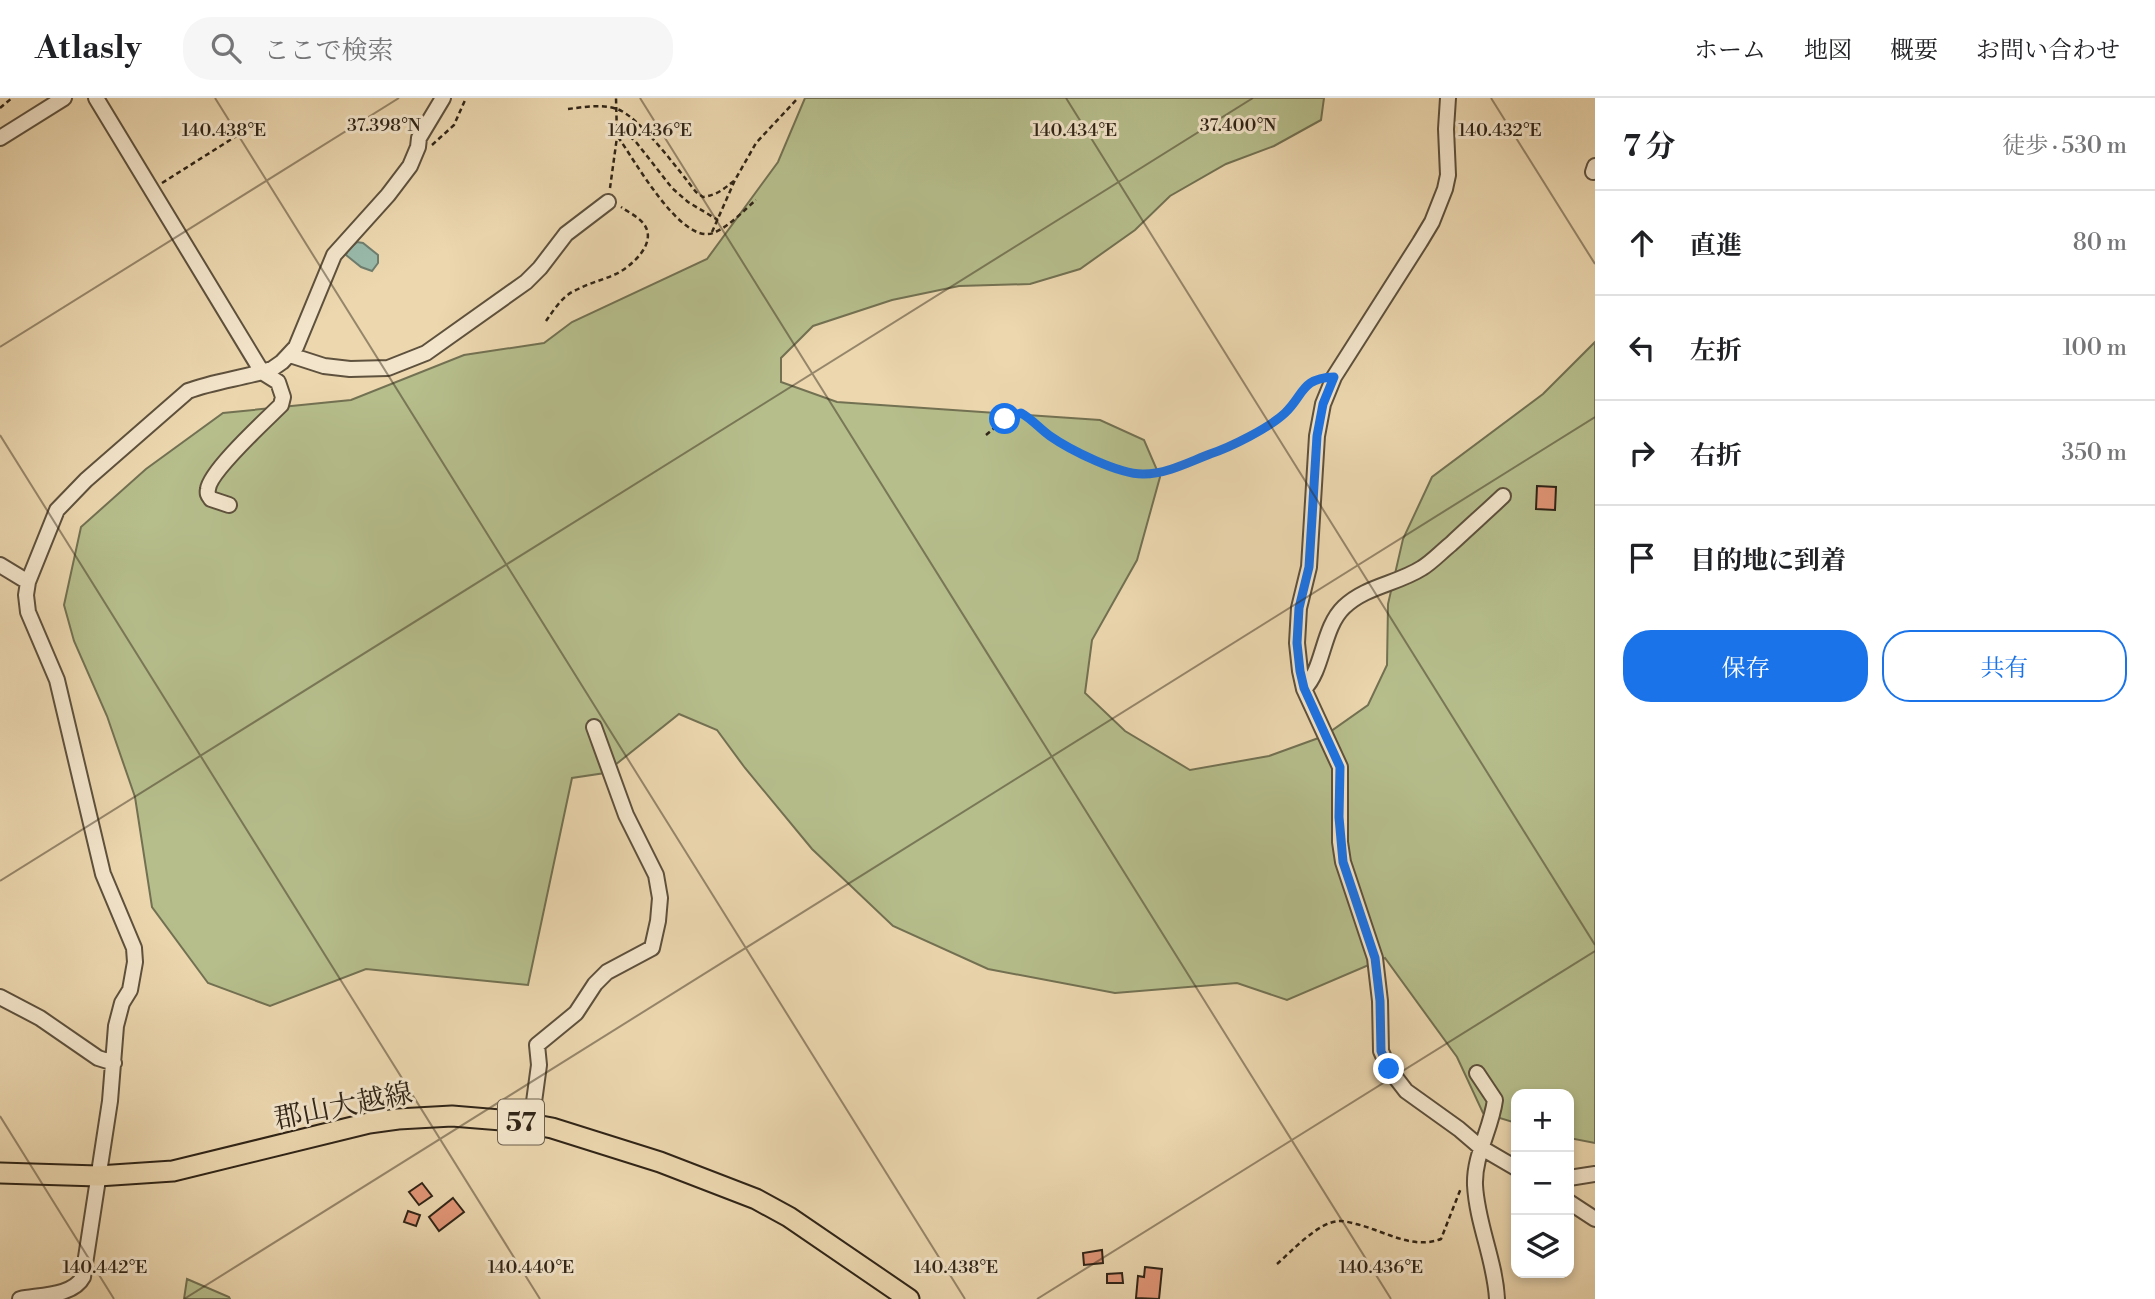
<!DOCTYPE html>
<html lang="ja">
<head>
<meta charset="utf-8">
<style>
  body { margin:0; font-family:"Libre Bodoni","Noto Serif JP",serif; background:#f6f6f6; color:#202124 }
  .controls { position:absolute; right:21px; bottom:21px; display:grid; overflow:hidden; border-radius:14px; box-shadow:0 4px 10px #0003 }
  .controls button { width:63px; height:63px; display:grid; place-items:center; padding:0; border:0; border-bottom:2px solid #e0e0e0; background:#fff; color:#202124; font:35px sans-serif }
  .stop { position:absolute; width:21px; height:21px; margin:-16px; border:5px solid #1a73e8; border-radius:50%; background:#fff }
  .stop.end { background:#1a73e8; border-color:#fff; box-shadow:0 2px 7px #0008 }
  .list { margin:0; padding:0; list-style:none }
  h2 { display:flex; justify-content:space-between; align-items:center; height:91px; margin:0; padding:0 28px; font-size:30px }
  h2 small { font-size:23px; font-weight:400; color:#757577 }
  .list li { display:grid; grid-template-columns:46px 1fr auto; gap:21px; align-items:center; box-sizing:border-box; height:105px; padding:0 28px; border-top:2px solid #e0e0e0 }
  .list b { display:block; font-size:26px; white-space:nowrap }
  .list em { font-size:23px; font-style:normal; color:#757577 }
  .actions { display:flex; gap:14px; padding:21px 28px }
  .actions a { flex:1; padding:16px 0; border:2px solid #1a73e8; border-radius:28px; text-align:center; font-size:24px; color:#1a73e8 }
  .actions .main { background:#1a73e8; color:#fff }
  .icon { flex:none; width:38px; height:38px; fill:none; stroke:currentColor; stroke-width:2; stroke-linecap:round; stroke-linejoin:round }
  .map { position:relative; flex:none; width:1595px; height:1201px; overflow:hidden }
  header { display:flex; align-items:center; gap:42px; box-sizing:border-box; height:98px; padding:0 35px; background:#fff; border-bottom:2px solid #e0e0e0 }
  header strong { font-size:33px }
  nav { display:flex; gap:38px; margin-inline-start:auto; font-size:24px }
  .search { width:490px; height:63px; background:#f6f6f6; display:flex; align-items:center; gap:18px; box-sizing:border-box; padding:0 24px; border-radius:28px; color:#757577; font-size:26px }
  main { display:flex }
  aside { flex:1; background:#fff }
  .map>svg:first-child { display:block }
  .green { fill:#b6be8c; stroke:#727152; stroke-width:2 }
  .water { fill:#99baaa; stroke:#6f7e6f; stroke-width:2 }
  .building { fill:#e29677; stroke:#2f2417; stroke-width:2 }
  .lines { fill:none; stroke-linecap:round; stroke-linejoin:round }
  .minor-casing { stroke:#5e513d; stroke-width:18 }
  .major-casing { stroke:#2f2417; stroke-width:23 }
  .path { stroke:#2f2417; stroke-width:2.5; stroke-dasharray:5 3.5; stroke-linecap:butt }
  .minor { stroke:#f3e5cb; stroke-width:14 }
  .major { stroke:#ecd7af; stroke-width:19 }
  .route { stroke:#1a73e8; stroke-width:9 }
  .ticks { fill:none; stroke:#2f2417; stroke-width:2; stroke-opacity:0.45 }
  .labels { text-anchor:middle; stroke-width:6; stroke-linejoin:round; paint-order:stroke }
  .shield { fill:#f3e5cb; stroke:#6a5e4d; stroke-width:2 }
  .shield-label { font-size:26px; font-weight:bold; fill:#2f2417 }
  .street-label { font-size:28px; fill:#2f2417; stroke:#f3e5cb }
  .ticks-label { font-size:18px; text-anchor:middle; fill:#2f2417; stroke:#f3e5cb; stroke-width:6; stroke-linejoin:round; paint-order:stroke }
</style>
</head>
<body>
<header>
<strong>Atlasly</strong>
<div class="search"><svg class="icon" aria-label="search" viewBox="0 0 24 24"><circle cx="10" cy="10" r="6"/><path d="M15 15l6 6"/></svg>ここで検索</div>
<nav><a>ホーム</a><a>地図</a><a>概要</a><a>お問い合わせ</a></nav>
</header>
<main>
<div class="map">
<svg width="1595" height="1201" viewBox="0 0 1595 1201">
  <rect width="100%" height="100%" fill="#ecd7af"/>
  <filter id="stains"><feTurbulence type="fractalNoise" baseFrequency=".00286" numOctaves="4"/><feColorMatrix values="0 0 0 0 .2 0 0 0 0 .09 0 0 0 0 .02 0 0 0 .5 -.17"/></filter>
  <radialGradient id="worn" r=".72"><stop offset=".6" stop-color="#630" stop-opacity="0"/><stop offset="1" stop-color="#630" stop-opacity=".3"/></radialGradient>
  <!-- green -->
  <path class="green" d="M805,0H1324L1321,22L1274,48L1226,66L1170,98L1135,132L1080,171L1030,186L959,188L892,202L813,228L781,260V284L837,304L1100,322L1144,342L1160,379L1137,462L1092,542L1085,595L1125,633L1190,672L1269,658L1324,638L1368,607L1387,567L1388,506L1403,441L1432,379L1543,296L1595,244V1045L1569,1040V996H1516V1025L1483,1015L1457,959L1385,860L1287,902L1237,885L1115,895L988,871L893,828L812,751L745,670L717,632L679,616L605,675L572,680L528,887L366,871L270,908L208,885L152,809L135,699L107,618L74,543L64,507L81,429L146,371L223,315L351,302L464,257L544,245L572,224L707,161L778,64Z
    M187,1181L229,1199L230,1201H184Z"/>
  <!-- water -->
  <path class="water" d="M357,144L363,145L378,157V165L372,173L361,169L346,157L348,152Z"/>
  <!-- building -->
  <path class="building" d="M1537,388L1556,389L1555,412L1536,411Z
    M422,1085L432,1098L419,1107L409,1094Z
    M453,1100L464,1114L439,1133L429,1119Z
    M408,1113L420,1117L416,1128L404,1124Z
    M1102,1152L1103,1165L1084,1167L1083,1155Z
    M1145,1169L1162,1171L1159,1201L1136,1200L1138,1178L1144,1179Z
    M1122,1175L1123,1185H1107V1176Z"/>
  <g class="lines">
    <defs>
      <path id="minor" d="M1448,0L1446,31L1448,77L1445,91L1432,124L1420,144L1334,279L1323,306L1317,338L1309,469L1299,510L1297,545L1300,573L1304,591L1340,669V744L1343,764L1375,860L1380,903L1381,953L1389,971L1406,993L1459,1031L1480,1049L1516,1070
        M0,40L64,0
        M1593,74L1595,68
        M290,257L324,268L350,271L388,270L426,255L526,184L540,170L566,136L608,104
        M262,274L272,271L282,264L296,249L334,157L388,97L410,68L418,49L419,40L443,0
        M229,407L211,401C208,397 207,396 208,391C210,373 266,322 281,307L283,299L278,284L262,274
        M0,467L28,484L26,497L28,514L57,582L103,776L134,850L135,864L130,892L122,905L116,928L110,1003L83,1179C73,1198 40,1197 20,1201
        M28,484L57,412L86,382L188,293C212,284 237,281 262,274L96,0
        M1304,591C1324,571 1322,530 1344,509C1366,488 1397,486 1422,470C1432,464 1441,454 1451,446C1468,430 1486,414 1503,398
        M0,899L40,920L98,960L114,965
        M1477,975L1495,1002C1491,1032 1474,1057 1475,1087C1477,1126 1495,1162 1497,1201
        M531,1026L539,967L537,947L576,915L595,886L607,874L652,850L658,823L660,800L656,777L626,717L594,629
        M1569,1080L1595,1076
        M1569,1104L1595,1121"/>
      <path id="major" d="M0,1075L98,1078L173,1073L369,1025L398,1021L452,1018L514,1023L552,1030L660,1064L756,1101L789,1119L909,1201"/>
    </defs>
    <!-- minor casing -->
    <use href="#minor" class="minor-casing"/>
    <!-- major casing -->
    <use href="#major" class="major-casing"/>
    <!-- path -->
    <path class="path" d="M0,10L12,0
      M568,11C584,9 602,6 617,11C639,18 680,74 696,94L703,99C717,97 724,91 735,82
      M617,27L636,44L672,90L688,104L718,122
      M618,39C634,61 681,147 713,135C729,129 744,112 756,102
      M432,47L454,27L466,0
      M162,85L257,25
      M610,90L617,39L616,0
      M712,134L735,82L756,45L798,0
      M546,223C554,212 562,198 576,192C589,185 603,182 616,176C632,168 659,144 643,125C637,118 628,114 621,109
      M986,337L1005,321L1021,315L1052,340L1088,360L1140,376L1157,375L1220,353L1257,333L1285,315L1301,293L1314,282L1320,281
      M1277,1166C1292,1153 1319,1123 1340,1123C1345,1123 1352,1125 1356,1126C1385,1133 1412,1152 1441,1141L1461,1090"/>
    <!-- minor -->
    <use href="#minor" class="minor"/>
    <!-- major -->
    <use href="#major" class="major"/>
  </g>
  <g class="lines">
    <!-- route -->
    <path class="route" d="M1005,321L1021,315C1032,321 1040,331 1050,338C1070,352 1120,377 1144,376C1166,376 1189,364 1210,356C1231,349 1269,330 1285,315C1304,297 1301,280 1334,279L1323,306L1317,338L1309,469L1299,510L1297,545L1300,573L1304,590L1340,669L1339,719L1343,764L1375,860L1380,903L1381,953L1389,971"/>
  </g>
  <!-- ticks -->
  <path class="ticks" d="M215,0L965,1201M640,0L1391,1201M1066,0L1595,847M1491,0L1595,166M0,249L399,0M0,337L540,1201M0,783L1253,0M0,1018L114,1201M184,1201L1595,319M1037,1201L1595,853"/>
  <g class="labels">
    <!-- shield labels -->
    <rect class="shield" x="498" y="1001.5" width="46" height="45" rx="5"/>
    <g class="shield-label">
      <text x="521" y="1033">57</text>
    </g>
    <!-- street labels -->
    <g class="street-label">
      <text transform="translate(343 1007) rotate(-11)" y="10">郡山大越線</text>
    </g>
  </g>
  <g class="ticks-label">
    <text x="384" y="33">37.398°N</text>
    <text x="1238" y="33">37.400°N</text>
    <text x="224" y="38">140.438°E</text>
    <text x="650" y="38">140.436°E</text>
    <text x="1075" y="38">140.434°E</text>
    <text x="1500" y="38">140.432°E</text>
    <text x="105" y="1175">140.442°E</text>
    <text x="531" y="1175">140.440°E</text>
    <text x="956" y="1175">140.438°E</text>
    <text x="1381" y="1175">140.436°E</text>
  </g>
  <rect width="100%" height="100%" filter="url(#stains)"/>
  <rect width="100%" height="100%" fill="url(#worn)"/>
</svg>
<div class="controls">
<button>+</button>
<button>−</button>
<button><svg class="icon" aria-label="layers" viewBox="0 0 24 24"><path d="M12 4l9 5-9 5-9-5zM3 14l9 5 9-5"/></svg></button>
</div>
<div class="stop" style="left:1005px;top:321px"></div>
<div class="stop end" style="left:1389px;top:971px"></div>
</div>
<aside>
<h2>7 分<small>徒歩 · 530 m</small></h2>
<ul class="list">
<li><svg class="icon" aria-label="ahead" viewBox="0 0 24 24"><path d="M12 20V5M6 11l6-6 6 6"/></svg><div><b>直進</b></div><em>80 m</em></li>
<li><svg class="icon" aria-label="left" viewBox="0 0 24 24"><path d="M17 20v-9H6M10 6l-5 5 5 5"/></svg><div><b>左折</b></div><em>100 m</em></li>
<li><svg class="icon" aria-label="right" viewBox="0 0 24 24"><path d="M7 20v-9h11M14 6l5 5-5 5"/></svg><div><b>右折</b></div><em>350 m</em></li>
<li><svg class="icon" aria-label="arrive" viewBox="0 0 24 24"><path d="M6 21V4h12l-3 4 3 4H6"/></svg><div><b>目的地に到着</b></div></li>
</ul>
<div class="actions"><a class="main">保存</a><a>共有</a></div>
</aside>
</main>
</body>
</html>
